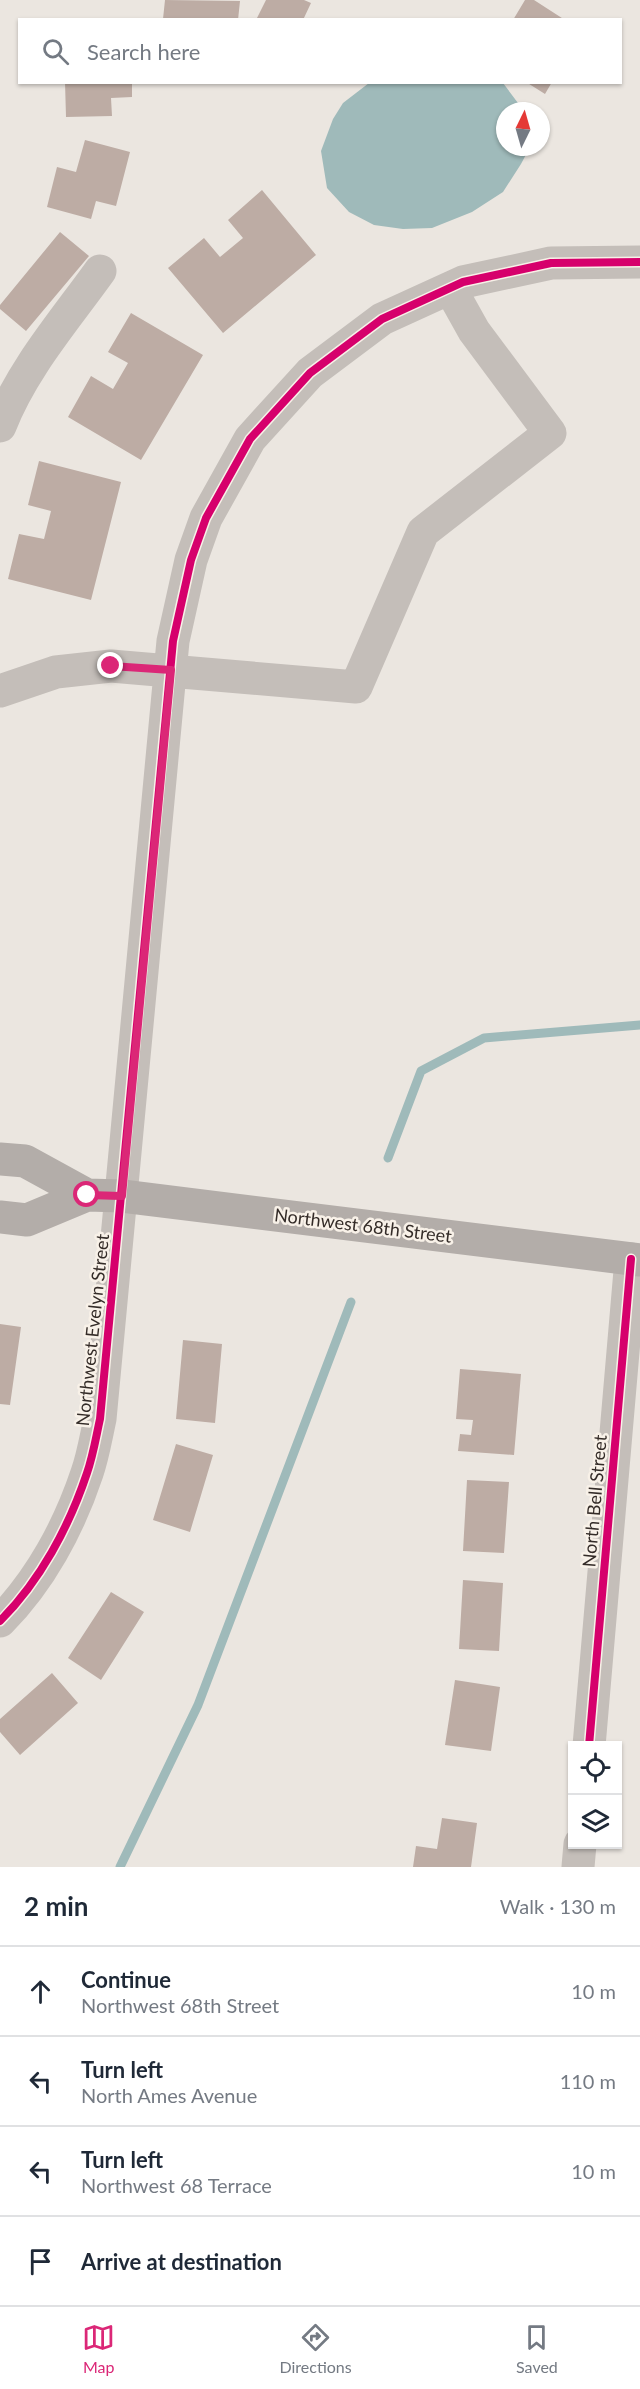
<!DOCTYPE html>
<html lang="en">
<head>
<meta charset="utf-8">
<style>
  body { margin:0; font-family:Lato,sans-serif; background:#f2f2f3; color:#1f2937 }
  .controls { position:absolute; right:18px; bottom:18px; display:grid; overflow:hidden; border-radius:0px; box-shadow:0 2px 4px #0004 }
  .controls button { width:54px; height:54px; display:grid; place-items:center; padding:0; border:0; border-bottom:2px solid #e0e1e3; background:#fff; color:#1f2937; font:30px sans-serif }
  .compass { position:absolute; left:496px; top:102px; width:54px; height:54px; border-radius:50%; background:#fff; box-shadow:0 2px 4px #0004; rotate:5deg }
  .stop { position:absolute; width:18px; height:18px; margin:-14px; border:4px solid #db2777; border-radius:50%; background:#fff }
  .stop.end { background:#db2777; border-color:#fff; box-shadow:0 2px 6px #0008 }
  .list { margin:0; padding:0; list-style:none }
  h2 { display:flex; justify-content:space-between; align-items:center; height:78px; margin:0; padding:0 24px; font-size:26px }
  h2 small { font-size:20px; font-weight:400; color:#747a83 }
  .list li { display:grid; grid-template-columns:39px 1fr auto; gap:18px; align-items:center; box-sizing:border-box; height:90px; padding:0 24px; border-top:2px solid #e0e1e3 }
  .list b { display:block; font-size:22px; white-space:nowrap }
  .list p { margin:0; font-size:20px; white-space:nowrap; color:#747a83 }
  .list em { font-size:20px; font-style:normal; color:#747a83 }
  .icon { flex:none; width:33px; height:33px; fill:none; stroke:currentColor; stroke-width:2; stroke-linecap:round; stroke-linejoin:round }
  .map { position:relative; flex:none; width:640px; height:1867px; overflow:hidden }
  .search { position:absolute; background:#fff; box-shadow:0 2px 4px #0004; left:18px; right:18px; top:18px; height:66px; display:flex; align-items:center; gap:15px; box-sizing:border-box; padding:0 21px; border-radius:0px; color:#747a83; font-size:22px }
  .sheet { height:438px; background:#fff }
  nav { display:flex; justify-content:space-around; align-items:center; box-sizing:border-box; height:84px; border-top:2px solid #e0e1e3; background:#fff; font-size:16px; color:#747a83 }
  nav a { display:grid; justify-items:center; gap:3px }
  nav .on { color:#db2777 }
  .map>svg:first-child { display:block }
  .water { fill:#9fbaba }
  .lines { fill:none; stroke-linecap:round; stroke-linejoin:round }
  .stream { stroke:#9fbaba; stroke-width:9 }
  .building { fill:#bdaca4 }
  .minor { stroke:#c4beb9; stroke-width:33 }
  .major { stroke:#b3ada9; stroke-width:33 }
  .cycleway-casing { stroke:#f8f1e8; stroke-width:11 }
  .cycleway { stroke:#d6006c; stroke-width:8 }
  .route { stroke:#db2777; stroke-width:8 }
  .labels { text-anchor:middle; stroke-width:5; stroke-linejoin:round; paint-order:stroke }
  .street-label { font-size:18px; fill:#342c28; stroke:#f8f1e8 }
</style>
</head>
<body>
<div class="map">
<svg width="640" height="1867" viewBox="0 0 640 1867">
  <rect width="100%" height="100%" fill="#ebe6e0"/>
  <!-- water -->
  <path class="water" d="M369,83H503L524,111H505V147H530L521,164L503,192L472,212L432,228L403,229L374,225L349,212L327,188L321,151L333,119L343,103Z"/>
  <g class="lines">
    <!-- stream -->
    <path class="stream" d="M388,1158L421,1071L484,1038L640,1025
      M120,1867L198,1705L351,1302"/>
  </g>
  <!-- building -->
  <path class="building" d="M165,0L240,1L238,20L163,19Z
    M266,0H304L311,3L303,20H256Z
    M525,0H534L565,20H513Z
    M65,82H132V97L111,98L112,116L66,117Z
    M526,82H552L545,94Z
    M85,140L130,152L116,206L96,201L91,219L47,207L57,167L76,172Z
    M262,190L316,255L223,333L168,268L204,238L220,257L243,238L228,220Z
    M60,232L89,256L26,331L0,309V305Z
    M131,313L203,355L141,460L68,417L91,376L113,389L128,363L108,352Z
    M39,461L121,482L91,600L8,579L19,534L44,539L51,511L28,505Z
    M0,1324L21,1327L10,1405L0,1404Z
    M183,1340L222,1344L215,1423L176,1419Z
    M460,1369L521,1374L514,1455L458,1451L460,1434L471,1435L473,1420L456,1419Z
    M176,1444L213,1455L190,1532L153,1520Z
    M467,1480L509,1482L504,1553L463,1551Z
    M463,1580L503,1583L499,1651L459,1649Z
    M111,1592L144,1612L101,1680L68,1658Z
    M52,1673L78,1703L20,1755L0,1732V1719Z
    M455,1680L500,1687L491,1751L445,1745Z
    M442,1818L477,1823L471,1867H413L416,1846L437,1849Z"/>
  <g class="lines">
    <!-- minor -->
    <path class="minor" d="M0,426C22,369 65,320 100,271
      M0,691L56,672L111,666L356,687L423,532L550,433L474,331L450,288
      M0,1621C40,1581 69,1527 87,1473C93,1456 96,1437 100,1419L173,641L191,560L206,518L250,439L310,373L382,319L463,282L551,263L640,262
      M589,1746L631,1259
      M578,1867L580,1844"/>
    <!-- major -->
    <path class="major" d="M0,1159L25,1161L87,1195
      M0,1217L27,1220L87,1195L122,1196L640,1260"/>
    <defs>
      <path id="cycleway" d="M0,1621C40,1581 69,1527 87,1473C93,1456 96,1437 100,1419L173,641L191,560L206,518L250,439L310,373L382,319L463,282L551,263L640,262
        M589,1746L631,1259"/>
    </defs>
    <!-- cycleway casing -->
    <use href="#cycleway" class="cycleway-casing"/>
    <!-- cycleway -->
    <use href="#cycleway" class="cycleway"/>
  </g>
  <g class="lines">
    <!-- route -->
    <path class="route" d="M87,1195L122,1196L171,670L111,666"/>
  </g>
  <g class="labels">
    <!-- street labels -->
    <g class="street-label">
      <text transform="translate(363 1226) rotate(7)" y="6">Northwest 68th Street</text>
      <text transform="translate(93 1330) rotate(-84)" y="6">Northwest Evelyn Street</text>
      <text transform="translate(595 1501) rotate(-85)" y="6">North Bell Street</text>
    </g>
  </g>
</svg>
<div class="controls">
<button><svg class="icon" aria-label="locate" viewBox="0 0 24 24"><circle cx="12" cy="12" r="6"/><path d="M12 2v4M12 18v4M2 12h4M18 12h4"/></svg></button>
<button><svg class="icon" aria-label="layers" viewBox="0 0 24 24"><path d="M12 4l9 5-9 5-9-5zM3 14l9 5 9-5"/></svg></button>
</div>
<svg class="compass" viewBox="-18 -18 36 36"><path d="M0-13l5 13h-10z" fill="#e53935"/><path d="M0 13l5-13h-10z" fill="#747a83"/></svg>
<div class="stop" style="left:87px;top:1195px"></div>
<div class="stop end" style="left:111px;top:666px"></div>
<div class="search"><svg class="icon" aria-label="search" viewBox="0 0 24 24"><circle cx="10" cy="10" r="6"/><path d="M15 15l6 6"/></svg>Search here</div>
</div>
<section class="sheet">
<h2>2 min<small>Walk · 130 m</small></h2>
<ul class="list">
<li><svg class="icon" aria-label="ahead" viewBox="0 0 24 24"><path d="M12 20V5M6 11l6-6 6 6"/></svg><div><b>Continue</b><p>Northwest 68th Street</p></div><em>10 m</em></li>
<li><svg class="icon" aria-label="left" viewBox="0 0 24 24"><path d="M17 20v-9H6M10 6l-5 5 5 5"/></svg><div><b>Turn left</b><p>North Ames Avenue</p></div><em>110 m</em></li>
<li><svg class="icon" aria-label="left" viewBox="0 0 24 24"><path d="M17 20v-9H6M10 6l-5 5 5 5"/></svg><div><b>Turn left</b><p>Northwest 68 Terrace</p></div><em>10 m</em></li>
<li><svg class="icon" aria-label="arrive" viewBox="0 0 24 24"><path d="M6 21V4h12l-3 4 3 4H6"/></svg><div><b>Arrive at destination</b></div></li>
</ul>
</section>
<nav>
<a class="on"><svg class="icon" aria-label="map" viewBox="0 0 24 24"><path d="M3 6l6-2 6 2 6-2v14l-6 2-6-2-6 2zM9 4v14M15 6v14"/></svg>Map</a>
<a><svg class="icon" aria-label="directions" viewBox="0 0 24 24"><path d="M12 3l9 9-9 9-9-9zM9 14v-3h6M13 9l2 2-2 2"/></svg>Directions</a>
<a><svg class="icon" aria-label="saved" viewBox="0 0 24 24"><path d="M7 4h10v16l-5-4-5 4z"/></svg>Saved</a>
</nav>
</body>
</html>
